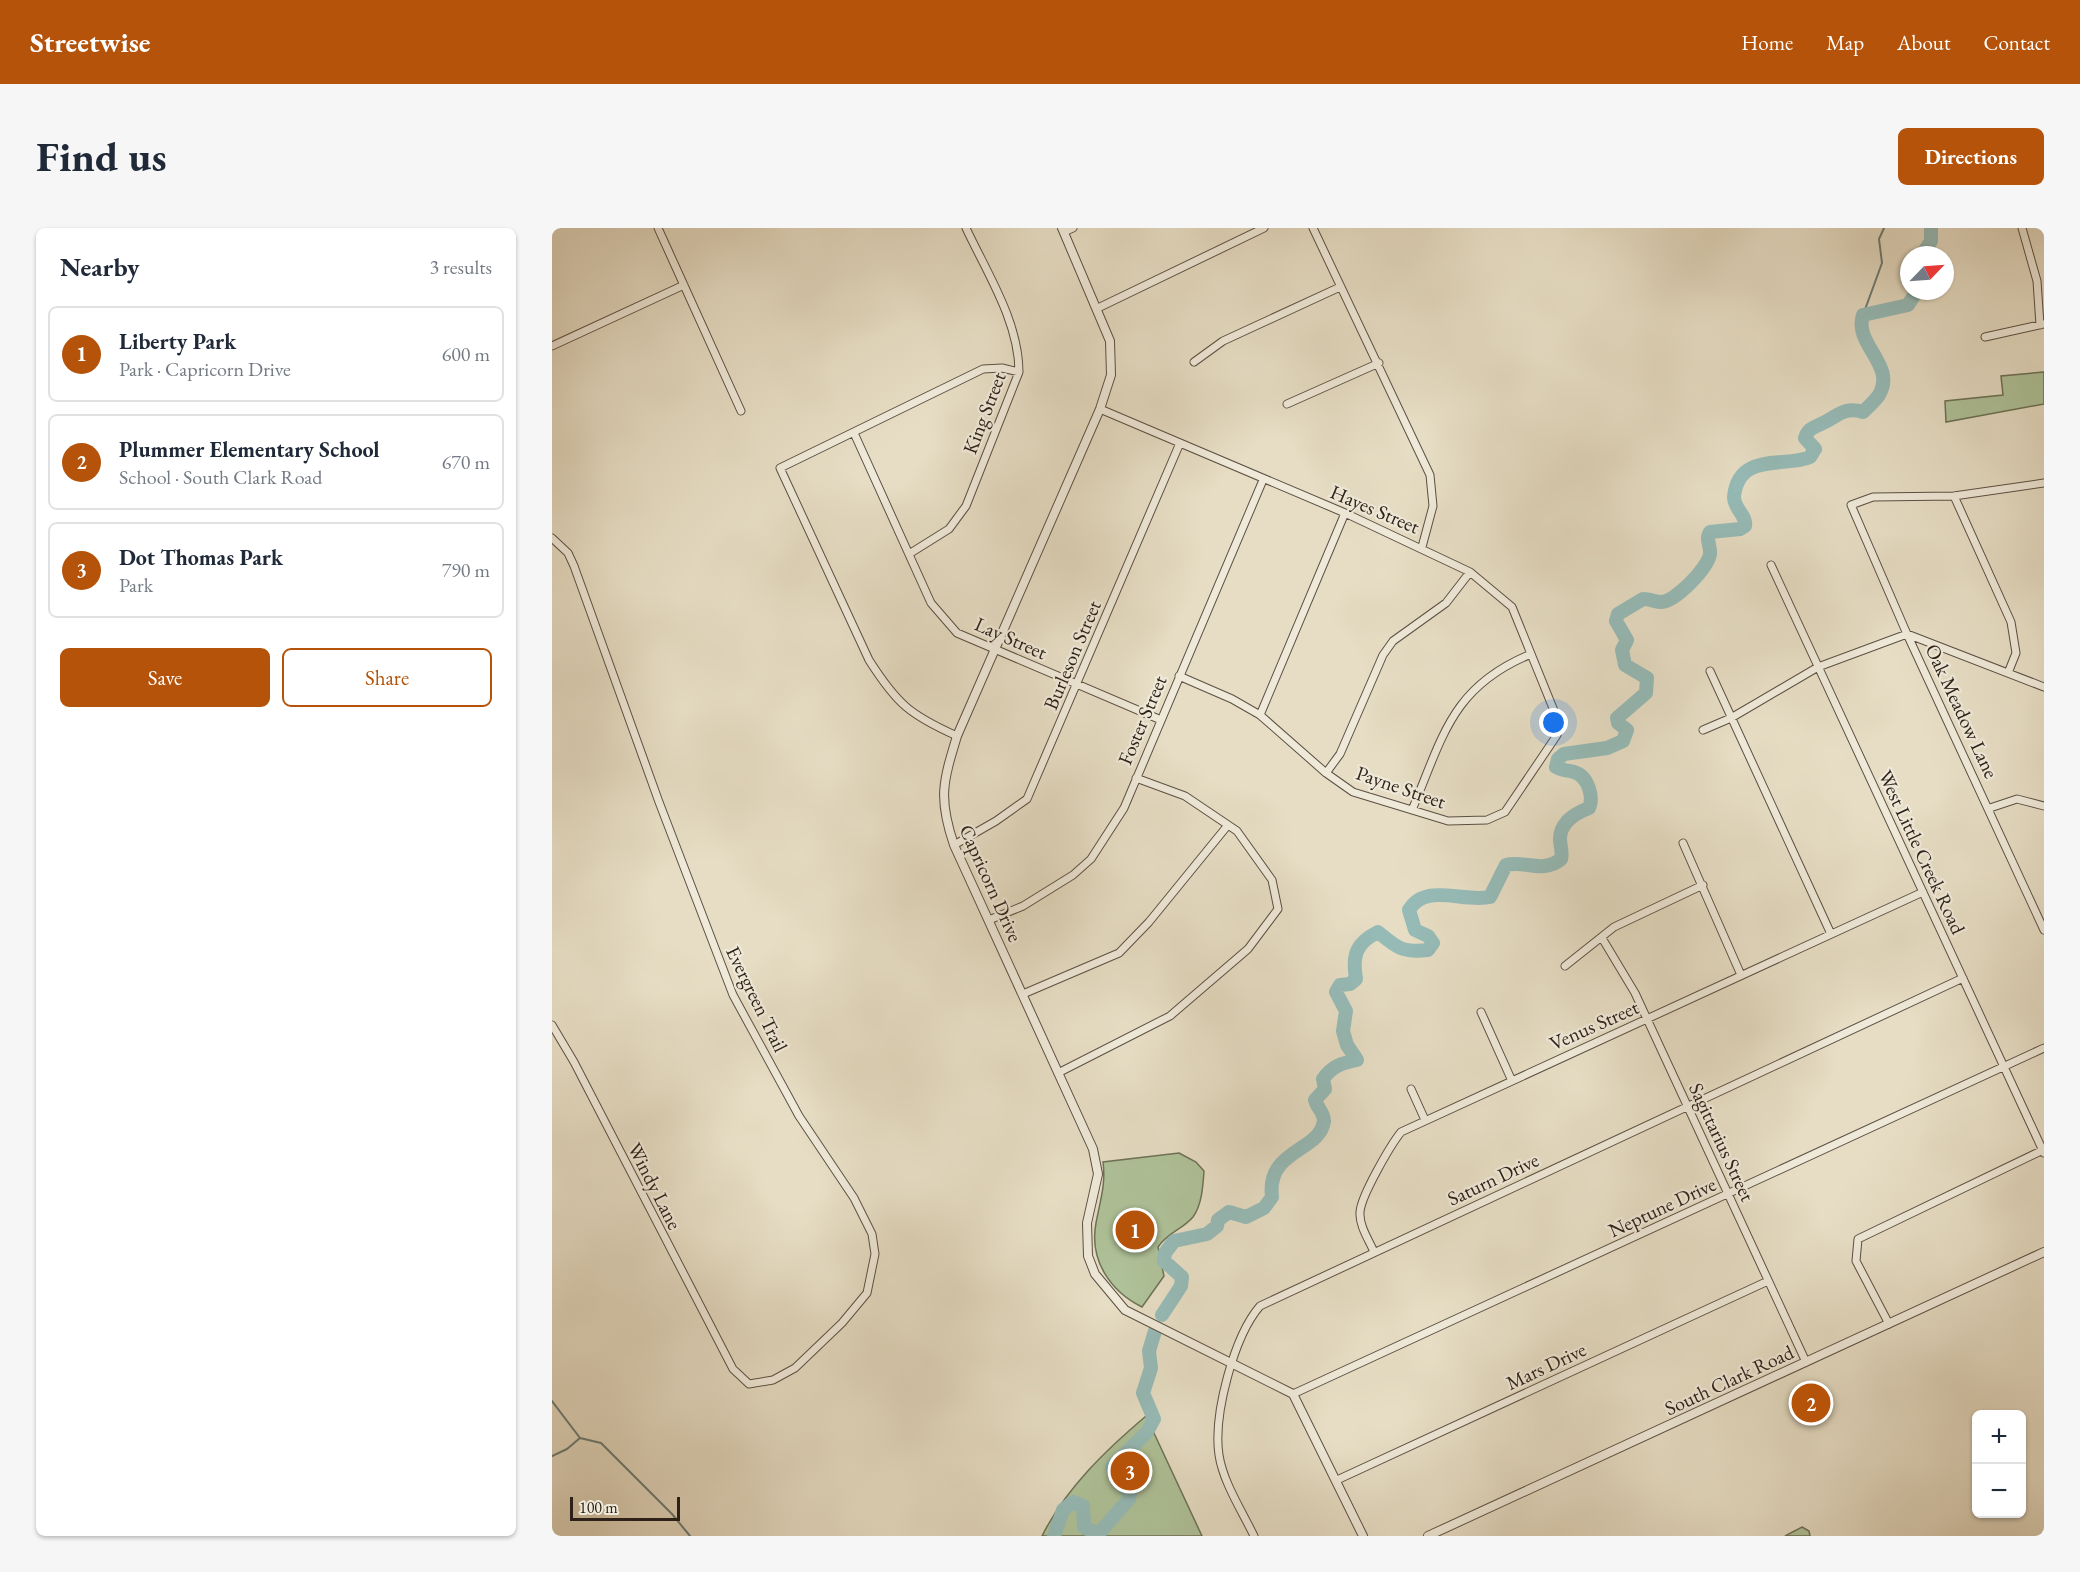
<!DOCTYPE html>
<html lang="en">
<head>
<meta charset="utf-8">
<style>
  body { margin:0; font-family:"EB Garamond",serif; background:#f6f6f7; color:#1f2937 }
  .controls { position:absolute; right:18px; bottom:18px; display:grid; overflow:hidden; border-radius:9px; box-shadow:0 2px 4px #0004 }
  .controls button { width:54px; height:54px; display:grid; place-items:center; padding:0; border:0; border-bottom:2px solid #e0e1e3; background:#fff; color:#1f2937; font:30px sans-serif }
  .compass { position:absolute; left:1348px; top:18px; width:54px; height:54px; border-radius:50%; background:#fff; box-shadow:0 2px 4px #0004; rotate:65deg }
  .scale { position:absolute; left:18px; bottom:15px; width:110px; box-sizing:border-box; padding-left:6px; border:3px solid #2e2118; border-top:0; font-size:16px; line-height:21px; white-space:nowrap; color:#2e2118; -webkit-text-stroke:4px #efe9d9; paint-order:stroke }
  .you { position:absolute; left:1002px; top:495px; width:21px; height:21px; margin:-15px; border:4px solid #fff; border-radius:50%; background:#1a73e8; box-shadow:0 0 0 9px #1a73e833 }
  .badge { display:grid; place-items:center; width:39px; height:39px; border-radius:50%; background:#b45309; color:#fff; font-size:20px; font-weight:700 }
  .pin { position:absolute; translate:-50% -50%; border:3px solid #fff; box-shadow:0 2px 6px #0006 }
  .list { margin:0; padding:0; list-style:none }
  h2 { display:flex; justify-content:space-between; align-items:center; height:78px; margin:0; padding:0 24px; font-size:26px }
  h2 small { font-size:20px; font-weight:400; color:#747a83 }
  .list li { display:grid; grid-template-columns:39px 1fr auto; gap:18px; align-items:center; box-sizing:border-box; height:96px; margin:0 12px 12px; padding:0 12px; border:2px solid #e0e1e3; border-radius:9px }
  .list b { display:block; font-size:22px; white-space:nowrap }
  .list p { margin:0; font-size:20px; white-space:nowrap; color:#747a83 }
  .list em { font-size:20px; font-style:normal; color:#747a83 }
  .actions { display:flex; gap:12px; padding:18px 24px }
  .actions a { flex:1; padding:14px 0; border:2px solid #b45309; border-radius:9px; text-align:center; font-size:21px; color:#b45309 }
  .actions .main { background:#b45309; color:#fff }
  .map { position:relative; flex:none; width:1492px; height:1308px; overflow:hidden; border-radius:9px }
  header { display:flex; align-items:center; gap:36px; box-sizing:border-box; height:84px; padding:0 30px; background:#b45309; color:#fff }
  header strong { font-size:28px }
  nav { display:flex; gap:33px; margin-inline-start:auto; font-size:21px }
  .intro { display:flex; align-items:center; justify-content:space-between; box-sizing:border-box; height:144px; padding:0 36px }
  h1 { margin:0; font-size:42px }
  .button { padding:15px 27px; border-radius:9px; background:#b45309; color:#fff; font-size:21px; font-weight:700 }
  main { display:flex; gap:36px; padding:0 36px }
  aside { flex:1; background:#fff; border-radius:9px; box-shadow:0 2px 4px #0004 }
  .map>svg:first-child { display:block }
  .green { fill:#afc299; stroke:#6e7258; stroke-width:1.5 }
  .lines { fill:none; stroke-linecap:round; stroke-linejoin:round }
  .stream { stroke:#6c7d77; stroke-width:2 }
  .river { stroke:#96bbb7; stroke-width:14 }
  .minor-casing { stroke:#5c5043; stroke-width:9 }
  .tertiary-casing { stroke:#5c5043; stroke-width:10 }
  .minor { stroke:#efe9d9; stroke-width:7 }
  .tertiary { stroke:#efe9d9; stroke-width:8 }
  .labels { text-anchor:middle; stroke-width:4.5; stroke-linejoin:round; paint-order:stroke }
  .street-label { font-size:20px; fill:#2e2118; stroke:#efe9d9 }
</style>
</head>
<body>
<header>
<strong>Streetwise</strong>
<nav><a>Home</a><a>Map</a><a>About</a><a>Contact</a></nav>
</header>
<div class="intro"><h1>Find us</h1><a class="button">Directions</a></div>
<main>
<aside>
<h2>Nearby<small>3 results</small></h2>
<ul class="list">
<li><span class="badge">1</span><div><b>Liberty Park</b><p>Park · Capricorn Drive</p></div><em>600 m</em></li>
<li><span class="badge">2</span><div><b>Plummer Elementary School</b><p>School · South Clark Road</p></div><em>670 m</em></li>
<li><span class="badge">3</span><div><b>Dot Thomas Park</b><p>Park</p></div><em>790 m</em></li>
</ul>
<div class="actions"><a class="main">Save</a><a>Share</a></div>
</aside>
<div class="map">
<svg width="1492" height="1308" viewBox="0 0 1492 1308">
  <rect width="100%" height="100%" fill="#e6ddc4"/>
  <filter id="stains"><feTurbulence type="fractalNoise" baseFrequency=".00333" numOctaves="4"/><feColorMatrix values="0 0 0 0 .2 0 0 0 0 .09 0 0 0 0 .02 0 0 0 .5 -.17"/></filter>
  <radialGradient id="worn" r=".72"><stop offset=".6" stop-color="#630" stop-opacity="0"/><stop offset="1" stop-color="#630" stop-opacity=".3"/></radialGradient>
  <!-- green -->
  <path class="green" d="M1492,144V176L1394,194L1393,173L1451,167L1449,148Z
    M627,925L644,934L652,943C651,957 650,977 641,989C631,1001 615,1005 606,1019L612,1048L590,1079C558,1063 537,1032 544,995C548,973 554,957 551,934Z
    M594,1188L650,1308H490C514,1260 554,1222 594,1188Z
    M1250,1299L1257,1303L1258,1308H1233Z"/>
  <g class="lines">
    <!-- stream -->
    <path class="stream" d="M1311,87L1330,35L1327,11L1332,0
      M0,1173L28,1210
      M0,1228L15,1221L28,1210L49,1215L120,1286L138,1308"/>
    <!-- river -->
    <path class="river" d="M1370,27L1379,13V0
      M610,1087L629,1058L630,1049L612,1033L613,1025L622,1013L655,1006L665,998L666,992L677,984L694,989L712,980L720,969C714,921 768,924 772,893C772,884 765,880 763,872L773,861L771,851C780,838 790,835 805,832L795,817L791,803L794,783L784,764L788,757L798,756L804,751C800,727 804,715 826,704C845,720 851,725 876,722L881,715L876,708L863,702L857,682C874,654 911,675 938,669L954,637C972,632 991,646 1009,631C1011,624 1008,618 1008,611C1008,594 1024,585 1037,580C1042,569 1036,548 1022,544C1016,542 1011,543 1004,539L1006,531L1012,526L1055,520L1071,513L1075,502L1066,495L1065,490L1094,465L1095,450L1073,437L1070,422L1075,412L1064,393L1066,386L1091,371C1098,371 1104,374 1109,374C1123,374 1156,340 1158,326C1159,318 1153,311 1158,304L1188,301L1193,298C1195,288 1182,281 1182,269C1186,223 1235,240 1258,229L1263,221L1253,210C1256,200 1263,199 1271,195C1286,188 1292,178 1311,184C1316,179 1323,173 1327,167C1345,137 1301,116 1311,87L1356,77L1365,63
      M502,1308L511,1282L521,1274L531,1278L532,1299L541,1304L549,1303L577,1271L578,1265L564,1250L560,1239L595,1204L602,1191L591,1165L599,1140L597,1123L603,1103"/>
    <defs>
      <path id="minor" d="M106,0L189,183
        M761,0L878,247L881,278L870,319
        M1470,0L1485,53L1488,97
        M512,4L521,0
        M546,80L712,0
        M1433,109L1492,96
        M0,118L132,57
        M642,134L671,113L788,59
        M735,176L827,135
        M548,181L793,285L918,344L960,379L1007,495L1005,507L953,584L935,592L896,593L801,564L774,545L708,487L680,471L627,448
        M302,205L379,375L405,405L609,492
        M1492,255L1402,268L1321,269L1299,277L1355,406L1492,702
        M1402,268L1459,394L1464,425L1456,445
        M0,310L16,325L22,338L107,574L181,767L247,888L302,970L320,1006L323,1026L315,1065L290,1095L243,1140L221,1152L197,1156L181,1141L22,834L0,797
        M357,326L397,301L414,278L467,144C467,94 435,45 414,0
        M1219,337L1492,925
        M1158,443L1279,706
        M708,487L793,285
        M1151,502L1179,490L1266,439L1355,406L1492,459
        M405,508C358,487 345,476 317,432L228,240L431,141L450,140L467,144
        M774,545L788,526L831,427L841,413L894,375L918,344
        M1438,580L1465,571L1492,578
        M860,582C891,509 899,459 979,426
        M1131,615L1189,747
        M402,617L444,593L475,571L628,215
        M437,692L471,678L521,647L539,631L572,580L711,252
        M1050,710L1083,765L1254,1134
        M1013,738L1062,699L1151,657
        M471,766L567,725L597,694L676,597
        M929,784L960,853
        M506,845L618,788L696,721L726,681L720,652L685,603L633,568L584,550
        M859,861L873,892
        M822,1024C817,1012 807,998 808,984C809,968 838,918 849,904L1371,664
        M1337,1096L1304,1033L1306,1011L1491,922
        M741,1166L1492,820
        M785,1252L1216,1053
        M702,1308C690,1283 671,1254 667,1227C661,1187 682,1108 708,1078L1411,750"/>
      <path id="tertiary" d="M510,0L558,113L559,147L548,181L405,508C391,554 386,570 402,617L541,921L546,946L535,995L536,1028L543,1046L573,1082L741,1166L811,1308
        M876,1308L1492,1024"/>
    </defs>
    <!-- minor casing -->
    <use href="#minor" class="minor-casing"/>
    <!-- tertiary casing -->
    <use href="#tertiary" class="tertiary-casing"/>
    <!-- minor -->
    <use href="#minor" class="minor"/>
    <!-- tertiary -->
    <use href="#tertiary" class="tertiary"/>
  </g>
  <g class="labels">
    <!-- street labels -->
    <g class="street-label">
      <text transform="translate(432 185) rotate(-69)" y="7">King Street</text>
      <text transform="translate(823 281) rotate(23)" y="7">Hayes Street</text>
      <text transform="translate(459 410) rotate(24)" y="7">Lay Street</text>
      <text transform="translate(520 427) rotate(-67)" y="7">Burleson Street</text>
      <text transform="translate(1410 483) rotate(65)" y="7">Oak Meadow Lane</text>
      <text transform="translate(590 492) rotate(-67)" y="7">Foster Street</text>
      <text transform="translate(849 559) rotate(19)" y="7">Payne Street</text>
      <text transform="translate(1370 624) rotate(65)" y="7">West Little Creek Road</text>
      <text transform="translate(439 655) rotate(66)" y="7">Capricorn Drive</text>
      <text transform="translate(205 771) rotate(64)" y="7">Evergreen Trail</text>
      <text transform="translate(1042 797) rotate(-24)" y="7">Venus Street</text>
      <text transform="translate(1170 914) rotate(65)" y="7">Sagittarius Street</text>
      <text transform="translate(941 951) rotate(-25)" y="7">Saturn Drive</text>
      <text transform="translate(103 958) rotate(63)" y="7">Windy Lane</text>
      <text transform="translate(1110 979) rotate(-25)" y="7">Neptune Drive</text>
      <text transform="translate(994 1138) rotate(-25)" y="7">Mars Drive</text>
      <text transform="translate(1177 1152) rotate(-25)" y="7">South Clark Road</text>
    </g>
  </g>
  <rect width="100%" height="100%" filter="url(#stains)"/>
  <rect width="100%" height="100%" fill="url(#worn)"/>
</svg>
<div class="controls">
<button>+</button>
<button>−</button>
</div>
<svg class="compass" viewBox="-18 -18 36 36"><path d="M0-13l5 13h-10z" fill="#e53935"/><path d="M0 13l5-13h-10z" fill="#747a83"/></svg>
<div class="scale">100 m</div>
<div class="you"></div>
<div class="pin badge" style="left:583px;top:1002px">1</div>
<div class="pin badge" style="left:1259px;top:1175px">2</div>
<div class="pin badge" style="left:578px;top:1243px">3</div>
</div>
</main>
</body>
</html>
